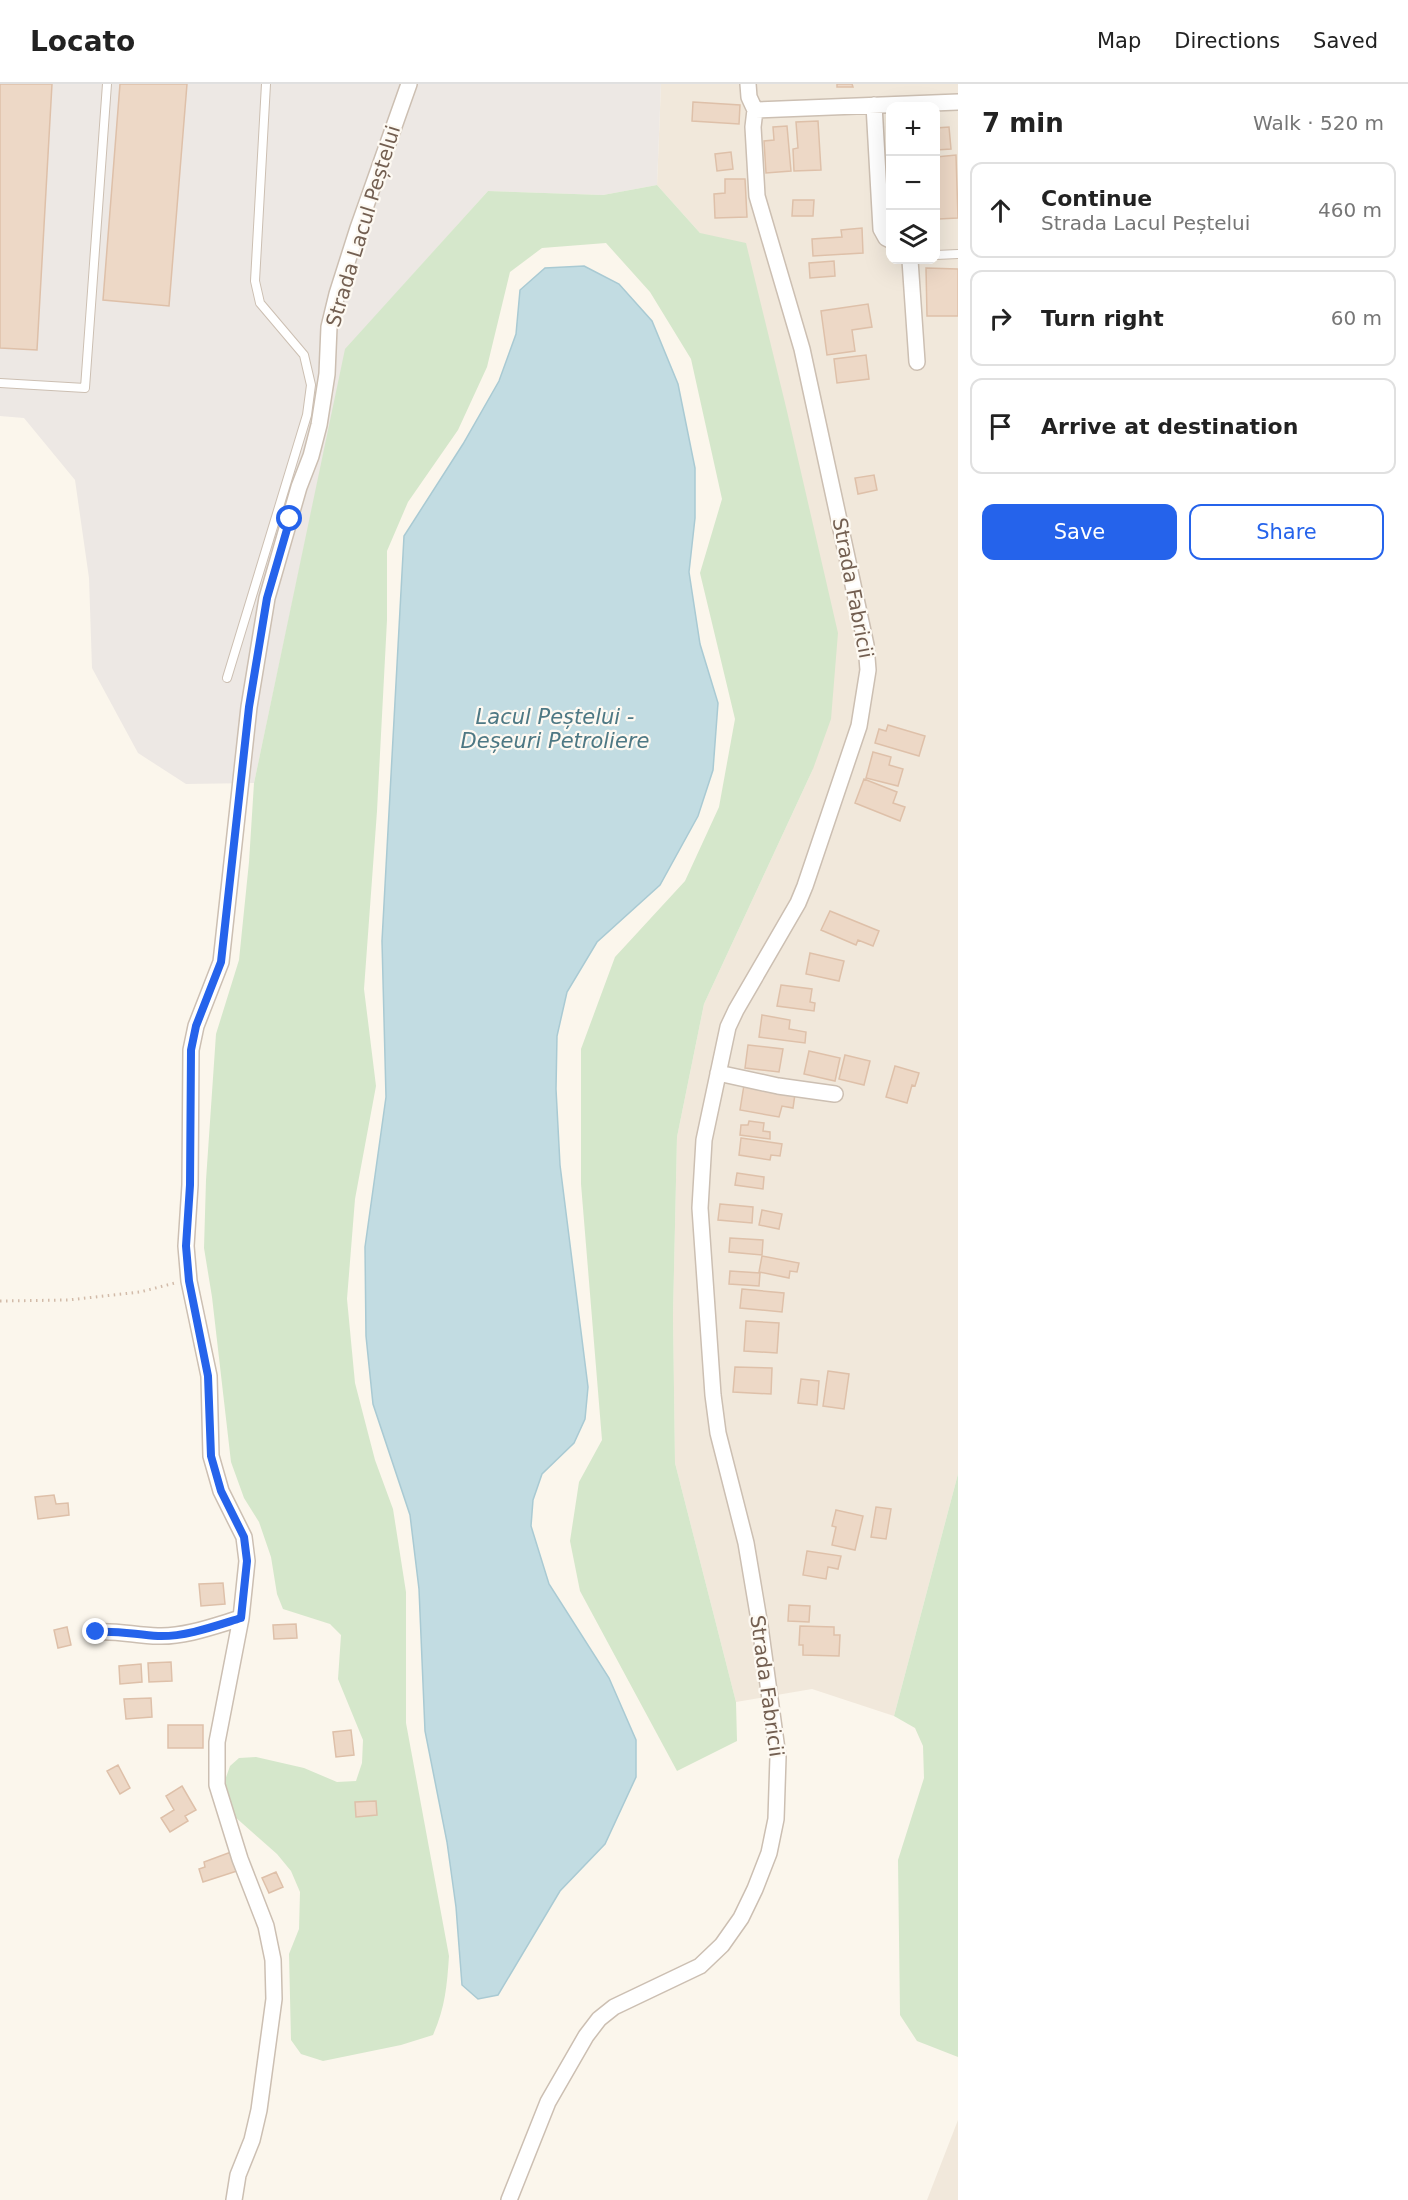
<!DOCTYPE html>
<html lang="en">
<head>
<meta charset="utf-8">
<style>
  body { margin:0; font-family:"DejaVu Sans",sans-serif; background:#f2f2f2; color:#222 }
  .controls { position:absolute; right:18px; top:18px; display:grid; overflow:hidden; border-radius:12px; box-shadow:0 6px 24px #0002 }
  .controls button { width:54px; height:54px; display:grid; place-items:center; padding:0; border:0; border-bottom:2px solid #e0e0e0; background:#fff; color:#222; font:30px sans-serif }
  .stop { position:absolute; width:18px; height:18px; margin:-14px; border:4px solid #2563eb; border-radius:50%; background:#fff }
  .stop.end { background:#2563eb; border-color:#fff; box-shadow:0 2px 6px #0008 }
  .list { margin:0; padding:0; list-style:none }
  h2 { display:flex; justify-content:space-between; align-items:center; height:78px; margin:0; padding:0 24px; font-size:26px }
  h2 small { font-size:20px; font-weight:400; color:#767676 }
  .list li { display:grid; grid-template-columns:39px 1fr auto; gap:18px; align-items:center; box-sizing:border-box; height:96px; margin:0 12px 12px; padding:0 12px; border:2px solid #e0e0e0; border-radius:12px }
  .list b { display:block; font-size:22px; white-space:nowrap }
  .list p { margin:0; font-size:20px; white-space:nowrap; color:#767676 }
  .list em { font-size:20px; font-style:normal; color:#767676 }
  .actions { display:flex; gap:12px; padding:18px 24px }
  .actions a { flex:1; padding:14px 0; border:2px solid #2563eb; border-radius:12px; text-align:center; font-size:21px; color:#2563eb }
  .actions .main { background:#2563eb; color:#fff }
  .icon { flex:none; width:33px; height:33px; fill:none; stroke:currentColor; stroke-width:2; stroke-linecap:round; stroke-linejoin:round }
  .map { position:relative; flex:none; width:958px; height:2116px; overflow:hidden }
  header { display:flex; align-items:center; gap:36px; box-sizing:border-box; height:84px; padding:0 30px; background:#fff; border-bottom:2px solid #e0e0e0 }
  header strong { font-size:28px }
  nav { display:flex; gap:33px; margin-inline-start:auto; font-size:21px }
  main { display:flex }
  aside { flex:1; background:#fff }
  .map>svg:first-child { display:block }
  .residential { fill:#f1e8db; fill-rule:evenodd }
  .industrial { fill:#ede8e4 }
  .green { fill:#d5e7cb }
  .water { fill:#c2dce2; stroke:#a9cad3; stroke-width:1.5 }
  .building { fill:#edd8c6; stroke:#dec0a9; stroke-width:1.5 }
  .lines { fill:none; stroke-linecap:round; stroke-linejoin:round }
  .service-casing { stroke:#ccbfb2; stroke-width:10 }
  .minor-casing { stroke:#ccbfb2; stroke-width:18 }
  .path { stroke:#d2bba9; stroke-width:3; stroke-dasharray:1.5 4.5; stroke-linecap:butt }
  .service { stroke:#fff; stroke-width:8 }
  .minor { stroke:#fff; stroke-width:15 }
  .route { stroke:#2563eb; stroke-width:8 }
  .labels { text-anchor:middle; stroke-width:4.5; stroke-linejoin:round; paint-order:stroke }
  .street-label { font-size:20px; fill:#735f51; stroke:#fdf9f2 }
  .water-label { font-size:21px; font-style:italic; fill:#4d7884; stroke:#fdf9f2 }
</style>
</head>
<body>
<header>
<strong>Locato</strong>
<nav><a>Map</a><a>Directions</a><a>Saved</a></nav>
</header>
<main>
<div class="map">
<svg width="958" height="2116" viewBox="0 0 958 2116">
  <rect width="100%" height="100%" fill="#fbf6ec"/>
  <!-- residential -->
  <path class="residential" d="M661,0H958V1390L894,1632L812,1605L736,1618L675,1379L673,1231L677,1053L704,920L813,685L700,149L657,101ZM890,22H936V176H890Z
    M958,2036V2116H927Z"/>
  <!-- industrial -->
  <path class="industrial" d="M0,0H661L657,101L603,111L488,107L346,265L254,699L186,700L138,669L92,584L89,494L75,396L24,334L0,332Z"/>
  <!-- green -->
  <path class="green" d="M657,101L700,149L746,159L786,323L838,549L831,635L813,685L704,920L677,1053L673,1231L675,1379L736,1618L737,1657L677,1687L580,1507L570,1457L579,1398L602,1356L581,1100V965L615,873L685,797L719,723L735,635L700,489L722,415L691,275L650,208L606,159L542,164L510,188L487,283L458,346L408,418L387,467V536L377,727L364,905L376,1002L355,1115L347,1215L355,1299L375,1376L393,1425L406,1508V1639L449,1872C447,1902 445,1924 433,1951L401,1961L323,1977L301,1970L291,1956L289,1870L299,1845L300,1808L291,1787L277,1770L234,1732L224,1699L230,1682L239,1674L256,1673L304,1684L337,1698L356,1697L362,1679L363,1656L338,1595L341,1551L330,1540L283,1525L277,1510L271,1473L259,1438L244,1414L231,1378L212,1213L204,1164L206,1096L216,950L239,876L249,778L254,699L345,265L488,107L603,111Z
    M958,1390V1973L917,1957L900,1931L898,1776L924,1694L923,1662L915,1644L894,1632Z"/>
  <!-- water -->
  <path class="water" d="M584,182L619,200L652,237L678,300L695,384V434L689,488L700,560L718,619L713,686L698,732L660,801L597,858L567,908L557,952L556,1005L560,1081L588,1303L585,1335L574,1359L542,1390L533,1416L531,1442L549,1500L609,1594L636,1656V1693L605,1760L560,1807L498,1911L478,1915L462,1901L456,1823L447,1758L425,1647L419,1505L410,1431L373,1320L366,1252L365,1163L386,1013L382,857L404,452L463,360L499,297L516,250L520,206L545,184Z"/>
  <!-- building -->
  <path class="building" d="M0,0H52L37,266L0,264Z
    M120,0H187L169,222L103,216Z
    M837,0H852L853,3H837Z
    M693,18L740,21L739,40L692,37Z
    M818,37L821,86L794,87L793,65L798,64L796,38Z
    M787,42L791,87L766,89L764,57L774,56L773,43Z
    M949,43L951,65L936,66V44Z
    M731,68L733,85L717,87L715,70Z
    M956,71L958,134L939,135L936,73Z
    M725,95H745L747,133L715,134L714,110L725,109Z
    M793,116H814L813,132H792Z
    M862,144L863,169L813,172L812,155L842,153L841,146Z
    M834,177L835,192L810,194L809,179Z
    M926,184L958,185V232H927Z
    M868,220L872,243L852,246L855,267L827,271L821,227Z
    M866,271L869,295L837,299L834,275Z
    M874,391L877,406L858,410L855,394Z
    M888,641L925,652L919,672L875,659L879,645L886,647Z
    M873,668L891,673L889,681L903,685L898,702L866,694Z
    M864,695L897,708L893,719L905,723L900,737L855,719Z
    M830,827L879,847L873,862L858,856L856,861L821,846Z
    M810,869L844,877L839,897L806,890Z
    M781,901L812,905L810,918L815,919L814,927L777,922Z
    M762,931L790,936L789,945L806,948L805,959L759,953Z
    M748,961L783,965L779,988L745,984Z
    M809,967L840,974L835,997L804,990Z
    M845,971L870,977L864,1001L839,995Z
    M895,982L919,989L915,1002L912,1001L907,1019L886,1013Z
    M744,1001L795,1010L793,1024L782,1022L779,1033L740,1026Z
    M749,1037L764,1039L763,1047L770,1048V1055L740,1051L741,1041H748Z
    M741,1054L782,1060L780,1072L771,1071L770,1076L739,1071Z
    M737,1089L764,1093L763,1105L735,1101Z
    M720,1120L753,1123L752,1139L718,1136Z
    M762,1126L782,1130L779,1145L759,1141Z
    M730,1154L763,1156L762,1171L729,1168Z
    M762,1172L799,1179L797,1188L790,1187L789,1194L759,1188Z
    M730,1187L760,1189L759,1202L729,1200Z
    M742,1205L784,1209L782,1228L740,1224Z
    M746,1237L779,1239L777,1269L744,1267Z
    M735,1283L772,1284L771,1310L733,1308Z
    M828,1287L849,1290L844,1325L823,1322Z
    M801,1295L819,1297L817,1321L798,1319Z
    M54,1411L56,1420L68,1419L69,1431L38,1435L35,1413Z
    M876,1423L891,1425L886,1455L871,1453Z
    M836,1426L863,1432L855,1466L832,1461L836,1443L832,1442Z
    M807,1467L841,1472L838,1485L828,1483L826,1495L803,1491Z
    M223,1499L225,1520L201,1522L199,1500Z
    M789,1521L810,1522L809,1538L788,1537Z
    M296,1540L297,1554L274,1555L273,1541Z
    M800,1542L834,1543V1551H840L839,1572L803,1571V1561H799Z
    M67,1543L71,1561L58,1564L54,1546Z
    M171,1578L172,1597L149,1598L148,1579Z
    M141,1580L142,1598L120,1600L119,1582Z
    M151,1614L152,1633L126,1635L124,1615Z
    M168,1641H203V1664H168Z
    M351,1646L354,1671L336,1673L333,1648Z
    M118,1681L130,1704L120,1710L107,1687Z
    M182,1702L196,1726L185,1732L188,1737L170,1748L161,1734L174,1726L166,1712Z
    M376,1717L377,1731L356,1733L355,1718Z
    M231,1768L237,1787L203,1798L199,1785L205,1783L204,1778Z
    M276,1788L283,1803L269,1809L262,1794Z"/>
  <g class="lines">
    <defs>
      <path id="service" d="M936,171L958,170
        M0,299L85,304L107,0
        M227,594L307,331L311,301L304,271L260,219L255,197L266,0"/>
      <path id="minor" d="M874,21L881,145L886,154L890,156
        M755,26L958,18
        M910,176L917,278
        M718,989L778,1002L835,1010
        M96,1548C117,1546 137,1552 158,1552C185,1553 214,1542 241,1534
        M234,2116L238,2091L252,2056L259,2026L274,1915L273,1876L266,1842L240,1775L217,1701V1658L241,1534L247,1477L244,1453L221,1407L211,1372L209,1292L189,1197L186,1162L190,1101L191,966L196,942L221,878L249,623L267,514L299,403L311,372L319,341L327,290L329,243L337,210L358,144L409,0
        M509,2116L548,2018L586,1952L599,1935L614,1923L700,1882L722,1861L741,1834L755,1805L769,1769L776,1735L778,1673L760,1542L746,1459L718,1349L713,1311L700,1124L704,1056L728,943L736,926L798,819L805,802L859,642L868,586L866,561L802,265L757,112L753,43L755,26L749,13L748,0"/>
    </defs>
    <!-- service casing -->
    <use href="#service" class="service-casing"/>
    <!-- minor casing -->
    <use href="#minor" class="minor-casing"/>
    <!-- path -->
    <path class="path" d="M0,1217L68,1216L140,1208L175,1199"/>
    <!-- service -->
    <use href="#service" class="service"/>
    <!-- minor -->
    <use href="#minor" class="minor"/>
  </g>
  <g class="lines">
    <!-- route -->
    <path class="route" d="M96,1548C117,1546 137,1551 158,1552C185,1553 215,1542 241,1534L247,1477L244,1453L221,1407L211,1372L208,1292L189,1197L186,1162L190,1101L191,966L196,942L221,878L249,623L267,514L290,435"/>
  </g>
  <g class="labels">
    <!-- street labels -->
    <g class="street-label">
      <text transform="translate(363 142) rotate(-73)" y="7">Strada Lacul Peștelui</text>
      <text transform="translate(853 504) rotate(79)" y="7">Strada Fabricii</text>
      <text transform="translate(767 1602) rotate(82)" y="7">Strada Fabricii</text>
    </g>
    <!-- water labels -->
    <g class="water-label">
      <text x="555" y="640">Lacul Peștelui -<tspan x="555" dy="24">Deșeuri Petroliere</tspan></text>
    </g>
  </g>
</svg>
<div class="controls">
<button>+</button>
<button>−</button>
<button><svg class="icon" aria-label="layers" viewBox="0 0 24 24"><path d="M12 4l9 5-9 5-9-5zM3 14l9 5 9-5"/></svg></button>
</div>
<div class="stop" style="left:290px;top:435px"></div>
<div class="stop end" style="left:96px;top:1548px"></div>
</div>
<aside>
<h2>7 min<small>Walk · 520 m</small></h2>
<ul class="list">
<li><svg class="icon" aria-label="ahead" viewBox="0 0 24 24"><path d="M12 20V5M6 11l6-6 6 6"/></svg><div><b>Continue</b><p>Strada Lacul Peștelui</p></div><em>460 m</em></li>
<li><svg class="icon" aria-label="right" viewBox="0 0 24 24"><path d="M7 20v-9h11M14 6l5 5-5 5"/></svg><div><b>Turn right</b></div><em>60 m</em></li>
<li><svg class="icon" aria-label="arrive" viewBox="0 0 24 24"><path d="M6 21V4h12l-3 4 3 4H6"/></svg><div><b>Arrive at destination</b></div></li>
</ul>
<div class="actions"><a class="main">Save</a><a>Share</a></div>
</aside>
</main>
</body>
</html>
